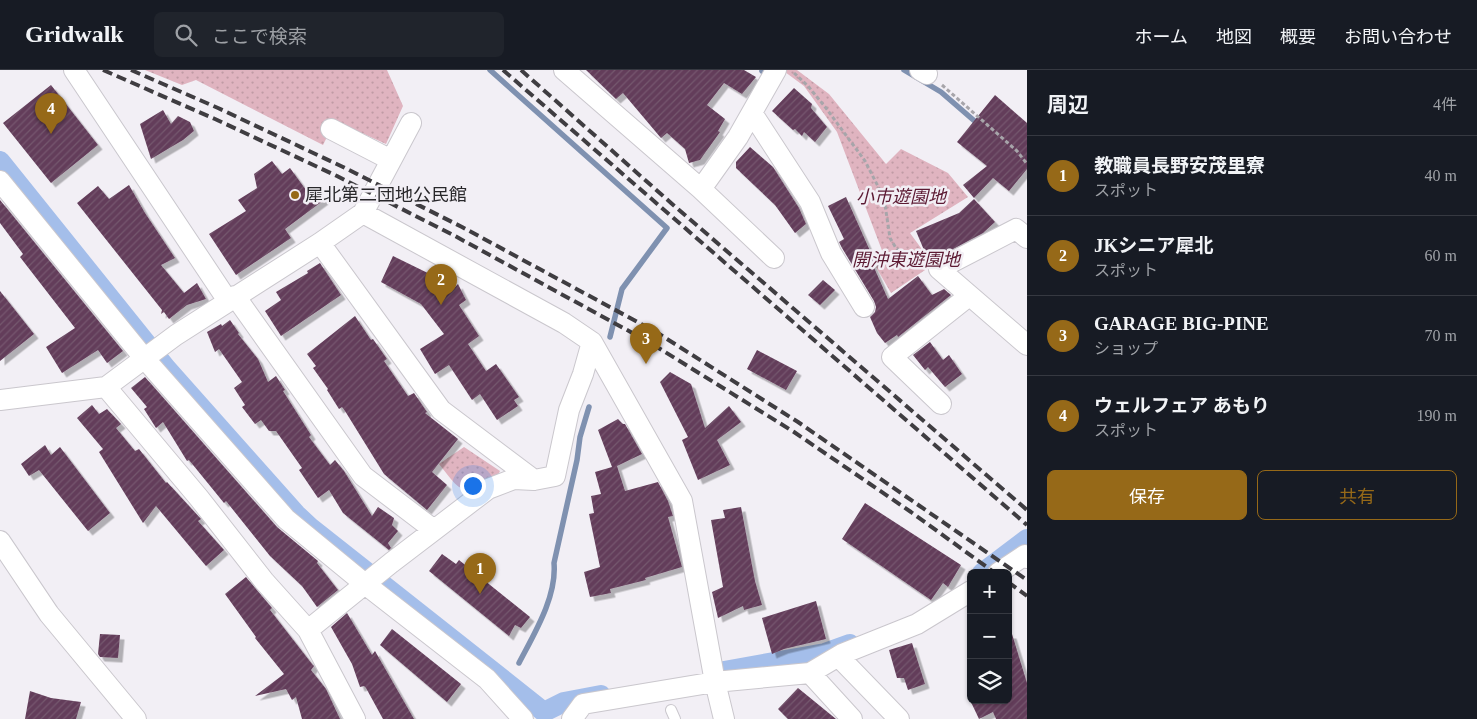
<!DOCTYPE html>
<html lang="ja">
<head>
<meta charset="utf-8">
<style>
  body { margin:0; font-family:"Times New Roman","Noto Sans JP",serif; background:#20242c; color:#f1f3f6 }
  .controls { position:absolute; right:15px; bottom:15px; display:grid; overflow:hidden; border-radius:8px; box-shadow:0 1px 4px #0004 }
  .controls button { width:45px; height:45px; display:grid; place-items:center; padding:0; border:0; border-bottom:1px solid #363941; background:#171b24; color:#f1f3f6; font:25px sans-serif }
  .you { position:absolute; left:472px; top:415px; width:18px; height:18px; margin:-12px; border:4px solid #fff; border-radius:50%; background:#1a73e8; box-shadow:0 0 0 8px #1a73e833 }
  .badge { display:grid; place-items:center; width:32px; height:32px; border-radius:50%; background:#966918; color:#fff; font-size:16px; font-weight:700 }
  .pin { position:absolute; translate:-50% -41px; filter:drop-shadow(0 1px 2px #0008) }
  .pin::after { content:''; position:absolute; top:26px; width:18px; height:15px; background:inherit; clip-path:polygon(0 0,100% 0,50% 100%) }
  .list { margin:0; padding:0; list-style:none }
  h2 { display:flex; justify-content:space-between; align-items:center; height:65px; margin:0; padding:0 20px; font-size:21px }
  h2 small { font-size:16px; font-weight:400; color:#9ea1a6 }
  .list li { display:grid; grid-template-columns:32px 1fr auto; gap:15px; align-items:center; box-sizing:border-box; height:80px; padding:0 20px; border-top:1px solid #363941 }
  .list b { display:block; font-size:19px; white-space:nowrap }
  .list p { margin:0; font-size:16px; white-space:nowrap; color:#9ea1a6 }
  .list em { font-size:16px; font-style:normal; color:#9ea1a6 }
  .actions { display:flex; gap:10px; padding:15px 20px }
  .actions a { flex:1; padding:11px 0; border:1px solid #966918; border-radius:8px; text-align:center; font-size:18px; color:#966918 }
  .actions .main { background:#966918; color:#fff }
  .icon { flex:none; width:28px; height:28px; fill:none; stroke:currentColor; stroke-width:2; stroke-linecap:round; stroke-linejoin:round }
  .map { position:relative; flex:none; width:1027px; height:649px; overflow:hidden }
  header { display:flex; align-items:center; gap:30px; box-sizing:border-box; height:70px; padding:0 25px; background:#171b24; border-bottom:1px solid #363941 }
  header strong { font-size:24px }
  nav { display:flex; gap:28px; margin-inline-start:auto; font-size:18px }
  .search { width:350px; height:45px; background:#20242c; display:flex; align-items:center; gap:12px; box-sizing:border-box; padding:0 18px; border-radius:8px; color:#9ea1a6; font-size:19px }
  main { display:flex }
  aside { flex:1; background:#171b24 }
  .map>svg:first-child { display:block }
  .green { fill:url(#green-dots) }
  .lines { fill:none; stroke-linecap:round; stroke-linejoin:round }
  .stream { stroke:#7f91b0; stroke-width:5.5 }
  .canal { stroke:#a4beea; stroke-width:20 }
  .building { fill:url(#building-hatch); filter:url(#shadow) }
  .lane-casing { stroke:#cac7cd; stroke-width:12 }
  .street-casing { stroke:#cac7cd; stroke-width:22 }
  .path { stroke:#a7a5aa; stroke-width:3; stroke-dasharray:4 2.5; stroke-linecap:butt }
  .lane { stroke:#fff; stroke-width:10 }
  .street { stroke:#fff; stroke-width:20 }
  .rail { stroke:#3f3d41; stroke-width:4; stroke-dasharray:10 5; stroke-linecap:butt }
  .poi-dot { fill:#966918; stroke:#f2eff5; stroke-width:2 }
  .labels { text-anchor:middle; stroke-width:5; stroke-linejoin:round; paint-order:stroke }
  .poi-label { font-size:18px; fill:#28272a; stroke:#f2eff5; text-anchor:start }
  .park-label { font-size:18px; font-style:italic; fill:#5c1a33; stroke:#f2eff5 }
</style>
</head>
<body>
<header>
<strong>Gridwalk</strong>
<div class="search"><svg class="icon" aria-label="search" viewBox="0 0 24 24"><circle cx="10" cy="10" r="6"/><path d="M15 15l6 6"/></svg>ここで検索</div>
<nav><a>ホーム</a><a>地図</a><a>概要</a><a>お問い合わせ</a></nav>
</header>
<main>
<div class="map">
<svg width="1027" height="649" viewBox="0 0 1027 649">
  <defs>
    <pattern id="green-dots" width="8" height="8" patternUnits="userSpaceOnUse" patternTransform="scale(1.25)"><rect width="8" height="8" fill="#e0b4c0"/><path d="M2 2h.1M6 6h.1" fill="none" stroke="#c09ba5" stroke-width="1.8" stroke-linecap="round"/></pattern>
    <pattern id="building-hatch" width="6" height="6" patternUnits="userSpaceOnUse" patternTransform="scale(1.25)"><rect width="6" height="6" fill="#633d5a"/><path d="M-1 1l2-2M0 6l6-6M5 7l2-2" fill="none" stroke="#75576e"/></pattern>
    <filter id="shadow"><feDropShadow dx="4.5" dy="4.5" stdDeviation="0" flood-color="#0004"/></filter>
  </defs>
  <rect width="100%" height="100%" fill="#f2eff5"/>
  <!-- green -->
  <path class="green" d="M145,0H387L403,36L386,74L335,51L323,75L196,10L182,15Z
    M787,0H797L829,24L886,94L901,79L948,103L968,127L910,163L932,193L928,198L891,223L876,197L886,191L837,62L804,16L785,2Z
    M464,377L500,401L495,411C458,423 463,424 439,394Z"/>
  <g class="lines">
    <!-- stream -->
    <path class="stream" d="M490,0L667,158L622,219L610,267
      M904,0L941,22L978,54
      M762,1L763,0
      M519,593C534,564 557,527 554,493L577,390L580,367L589,337"/>
    <!-- canal -->
    <path class="canal" d="M0,91L167,299L296,444L310,457L544,642L564,632L601,625
      M982,503L1027,469
      M724,601L825,583L850,574"/>
  </g>
  <!-- building -->
  <path class="building" d="M586,0H744L756,7L742,24L724,13L707,35L725,49L718,61L720,62L700,90L689,93L685,79L667,63L661,68L623,23L616,29Z
    M51,15L98,75L51,113L3,53Z
    M794,18L812,34L811,38L827,57L815,72L804,62L802,66L795,59L793,60L772,41Z
    M995,25L1027,53V99L1009,121L993,108L974,128L963,115L987,96L957,72Z
    M163,40L171,54L178,46L190,52L194,61L183,70L151,89L140,54Z
    M750,77L773,97L799,138L806,154L795,163L775,135L736,98V92Z
    M272,91L282,104L290,98L306,120L313,115L324,130L285,159L291,168L236,205L209,164L246,141L238,130L257,118L254,104Z
    M129,115L145,143L175,188L161,195L184,223L197,213L206,229L187,235L169,249L164,242L161,244L162,240L77,133L98,116L109,129Z
    M846,127L875,192L872,193L888,229L918,206L932,225L944,219L951,225L898,267L897,265L885,273L877,263L870,247L875,242L876,237L874,231L842,178L839,172L844,169L828,136Z
    M974,129L995,152L983,163L929,192L916,161L959,143Z
    M0,130L123,281L107,293L98,280L62,303L46,277L75,258L20,187L23,184L0,153Z
    M393,186L440,209L451,221L458,214L466,230L459,235L479,266L468,274L486,301L496,294L519,327L514,330L518,336L497,350L480,324L472,330L449,295L435,304L420,279L444,264L421,234L381,212Z
    M320,193L341,225L281,266L265,241L281,230L276,222L308,203L307,201Z
    M823,210L835,220L820,235L808,225Z
    M0,221L34,264L0,291Z
    M355,246L371,270L373,269L387,289L384,291L408,326L414,323L427,342L425,343L458,369L432,402L447,415L427,440L384,404L345,341L342,337L339,339L327,320L328,319L313,298L316,296L307,284Z
    M230,250L239,263L238,264L258,289L268,312L276,306L285,320L283,321L311,365L309,367L330,395L335,390L344,401L372,446L378,437L394,448L392,455L398,461L388,473L391,478L389,480L343,443L329,420L318,428L299,400L302,398L276,361H269L261,350L255,354L242,337L245,335L234,318L242,312L219,279L215,282L207,262L221,254L222,256Z
    M930,272L943,290L949,285L962,304L945,317L928,297L925,300L913,285Z
    M757,280L797,301L786,320L747,299Z
    M670,302L691,314L705,358L729,336L741,352L717,370L730,395L698,410L682,370L688,367L660,312Z
    M145,307L277,457L318,491L317,493L338,520L317,537L302,516L270,486L226,431L224,433L189,390L187,391L163,352L156,358L144,339L147,337L131,318Z
    M92,335L99,344L107,339L121,354L116,358L135,381L139,379L166,413L167,412L201,449L198,451L224,480L206,496L156,436L143,453L99,382L103,379L77,348Z
    M618,349L623,354H625L642,384L617,396L625,421L658,412L668,431L673,446L668,447L682,497L645,508L646,510L610,519L611,523L590,527L584,502L600,497L589,444L594,443L591,426L601,424L595,402L612,397L598,360Z
    M45,375L51,385L60,377L110,443L88,461L39,400L29,406L21,394Z
    M865,433L961,495L948,517L943,513L931,530L842,469Z
    M741,437L755,511L762,535L744,540L743,536L718,548L712,522L723,517L711,450L725,448L723,440Z
    M442,484L456,494L459,490L530,547L521,558L515,555L509,566L429,501Z
    M246,507L272,538L270,540L312,594L314,596L311,600L326,619L340,649H302L296,627L292,630L286,619L255,626L284,604L255,568L256,567L225,524Z
    M816,531L826,569L784,579L772,584L762,548Z
    M347,543L372,585L375,581L414,649H383L366,618L364,616L360,617L352,594L331,557Z
    M392,559L461,614L447,632L380,575Z
    M100,564L120,565L118,588L100,587L98,584Z
    M1008,564H1012L1027,613V649H996L993,642L979,649L970,630H1008Z
    M912,573L925,614L908,620L904,608H897L889,580Z
    M798,618L836,649H788L778,639Z
    M30,621L51,628L81,632L76,649H25Z"/>
  <g class="lines">
    <defs>
      <path id="lane" d="M671,640L675,649"/>
      <path id="street" d="M74,0L228,231
        M564,0L701,119L774,188
        M920,0L927,4
        M752,43L810,132L831,183L864,237
        M331,59L391,90
        M0,111L144,288L286,449L365,514L487,609L523,649
        M701,119L738,67L776,0
        M363,143L411,53
        M1027,168L1016,159L939,199L1027,275
        M320,173L441,340L534,410
        M235,226L363,406L434,460
        M106,317L199,428L264,511L308,560L391,493L488,419L514,409L534,410L555,406L569,340L583,304L592,272
        M0,330L106,317L176,265L320,173L363,143L564,253L592,272L682,431L715,612L724,649
        M941,334L892,287L969,226
        M0,471L49,544L136,649
        M998,503L1025,485L1027,488
        M308,560L355,649
        M839,587L899,649
        M810,603L852,649
        M572,649L583,634L715,612L810,603L842,584L917,554L971,521"/>
    </defs>
    <!-- lane casing -->
    <use href="#lane" class="lane-casing"/>
    <!-- street casing -->
    <use href="#street" class="street-casing"/>
    <!-- path -->
    <path class="path" d="M794,3L808,16L826,38L865,91L884,128L890,168L896,178L903,185L920,194
      M942,15L1017,81L1027,94"/>
    <!-- lane -->
    <use href="#lane" class="lane"/>
    <!-- street -->
    <use href="#street" class="street"/>
    <!-- rail -->
    <path class="rail" d="M103,0L215,49L337,106L455,166L649,272L794,362L911,442L995,503
      M131,0L218,38L343,97L462,157L656,262L798,352L1027,510
      M503,0L1027,455
      M521,0L671,133L1027,440
      M1008,512L1027,526"/>
  </g>
  <!-- markers -->
  <circle class="poi-dot" cx="295" cy="125" r="5"/>
  <g class="labels">
    <!-- poi labels -->
    <g class="poi-label">
      <text x="305" y="131">犀北第二団地公民館</text>
    </g>
    <!-- park labels -->
    <g class="park-label">
      <text x="901" y="133">小市遊園地</text>
      <text x="906" y="196">開沖東遊園地</text>
    </g>
  </g>
</svg>
<div class="controls">
<button>+</button>
<button>−</button>
<button><svg class="icon" aria-label="layers" viewBox="0 0 24 24"><path d="M12 4l9 5-9 5-9-5zM3 14l9 5 9-5"/></svg></button>
</div>
<div class="you"></div>
<div class="pin badge" style="left:480px;top:524px">1</div>
<div class="pin badge" style="left:441px;top:235px">2</div>
<div class="pin badge" style="left:646px;top:294px">3</div>
<div class="pin badge" style="left:51px;top:64px">4</div>
</div>
<aside>
<h2>周辺<small>4件</small></h2>
<ul class="list">
<li><span class="badge">1</span><div><b>教職員長野安茂里寮</b><p>スポット</p></div><em>40 m</em></li>
<li><span class="badge">2</span><div><b>JKシニア犀北</b><p>スポット</p></div><em>60 m</em></li>
<li><span class="badge">3</span><div><b>GARAGE BIG-PINE</b><p>ショップ</p></div><em>70 m</em></li>
<li><span class="badge">4</span><div><b>ウェルフェア あもり</b><p>スポット</p></div><em>190 m</em></li>
</ul>
<div class="actions"><a class="main">保存</a><a>共有</a></div>
</aside>
</main>
</body>
</html>
